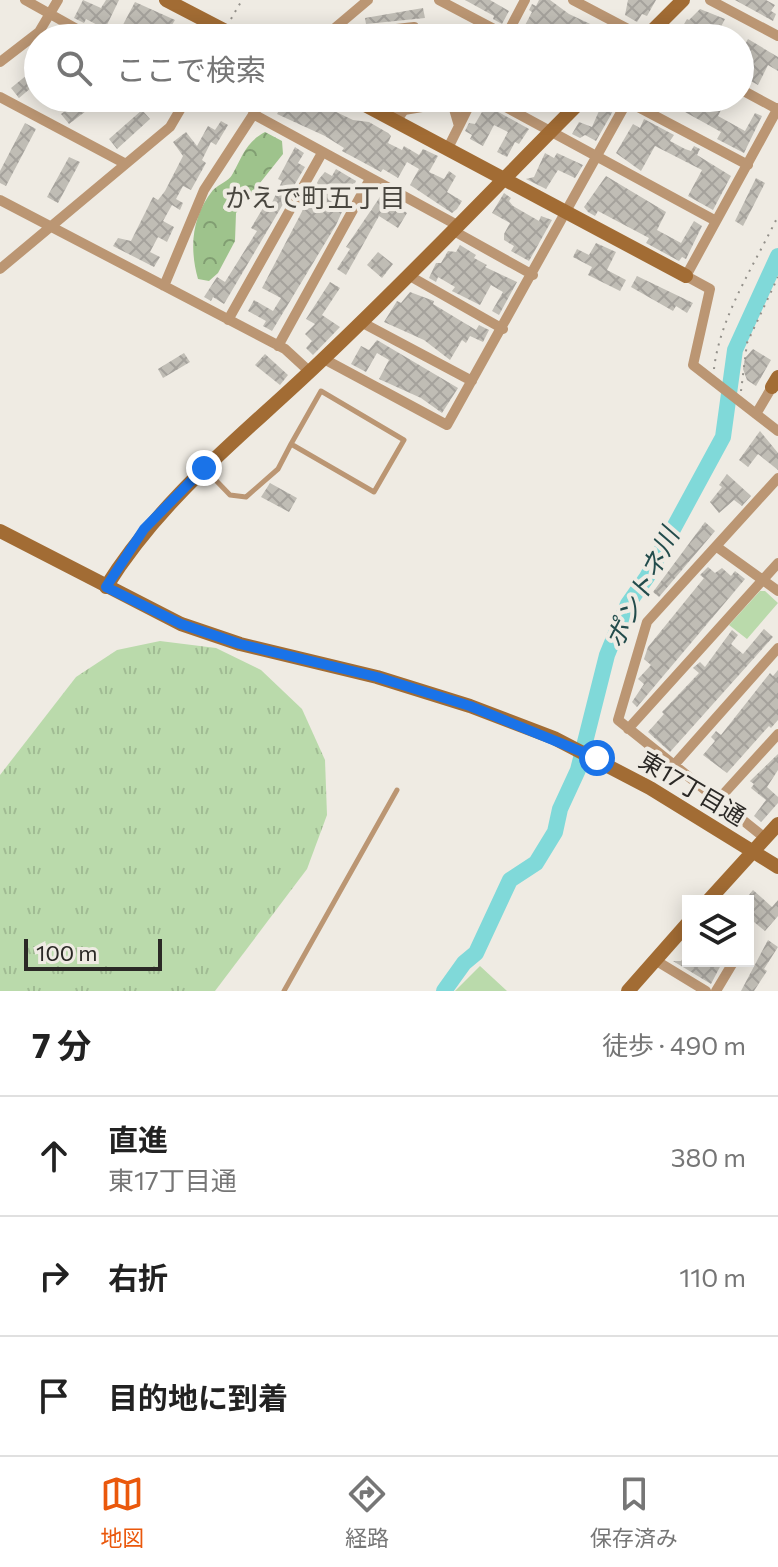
<!DOCTYPE html>
<html lang="ja">
<head>
<meta charset="utf-8">
<style>
  body { margin:0; font-family:Commissioner,"Noto Sans JP",sans-serif; background:#f6f6f6; color:#222 }
  .controls { position:absolute; right:24px; bottom:24px; display:grid; overflow:hidden; border-radius:0px; box-shadow:0 4px 20px #0003 }
  .controls button { width:72px; height:72px; display:grid; place-items:center; padding:0; border:0; border-bottom:2px solid #e0e0e0; background:#fff; color:#222; font:40px sans-serif }
  .scale { position:absolute; left:24px; bottom:20px; width:138px; box-sizing:border-box; padding-left:8px; border:4px solid #2b2926; border-top:0; font-size:22px; line-height:28px; white-space:nowrap; color:#2b2926; -webkit-text-stroke:6px #efebe3; paint-order:stroke }
  .stop { position:absolute; width:24px; height:24px; margin:-18px; border:6px solid #1a73e8; border-radius:50%; background:#fff }
  .stop.end { background:#1a73e8; border-color:#fff; box-shadow:0 2px 8px #0008 }
  .list { margin:0; padding:0; list-style:none }
  h2 { display:flex; justify-content:space-between; align-items:center; height:104px; margin:0; padding:0 32px; font-size:34px }
  h2 small { font-size:26px; font-weight:400; color:#767676 }
  .list li { display:grid; grid-template-columns:52px 1fr auto; gap:24px; align-items:center; box-sizing:border-box; height:120px; padding:0 32px; border-top:2px solid #e0e0e0 }
  .list b { display:block; font-size:30px; white-space:nowrap }
  .list p { margin:0; font-size:26px; white-space:nowrap; color:#767676 }
  .list em { font-size:26px; font-style:normal; color:#767676 }
  .icon { flex:none; width:44px; height:44px; fill:none; stroke:currentColor; stroke-width:2; stroke-linecap:round; stroke-linejoin:round }
  .map { position:relative; flex:none; width:778px; height:991px; overflow:hidden }
  .search { position:absolute; background:#fff; box-shadow:0 4px 20px #0003; left:24px; right:24px; top:24px; height:88px; display:flex; align-items:center; gap:20px; box-sizing:border-box; padding:0 28px; border-radius:44px; color:#767676; font-size:30px }
  .sheet { height:464px; background:#fff }
  nav { display:flex; justify-content:space-around; align-items:center; box-sizing:border-box; height:112px; border-top:2px solid #e0e0e0; background:#fff; font-size:22px; color:#767676 }
  nav a { display:grid; justify-items:center; gap:4px }
  nav .on { color:#ea580c }
  .map>svg:first-child { display:block }
  .grass { fill:url(#grass-tufts) }
  .forest { fill:url(#forest-crowns) }
  .park { fill:#badaab }
  .lines { fill:none; stroke-linecap:round; stroke-linejoin:round }
  .river { stroke:#80d9d9; stroke-width:16 }
  .building { fill:url(#building-cross-hatch) }
  .path { stroke:#93908a; stroke-width:2; stroke-dasharray:2 6; stroke-linecap:butt }
  .lane { stroke:#bb9673; stroke-width:5 }
  .street { stroke:#bb9673; stroke-width:10 }
  .secondary { stroke:#a26c34; stroke-width:14 }
  .route { stroke:#1a73e8; stroke-width:10 }
  .labels { text-anchor:middle; stroke-width:8; stroke-linejoin:round; paint-order:stroke }
  .street-label { font-size:24px; fill:#2b2926; stroke:#efebe3 }
  .neighbourhood-label { font-size:26px; fill:#49463f; stroke:#efebe3 }
  .water-label { font-size:26px; font-style:italic; fill:#234c4c; stroke:#efebe3 }
</style>
</head>
<body>
<div class="map">
<svg width="778" height="991" viewBox="0 0 778 991">
  <defs>
    <pattern id="grass-tufts" width="24" height="20" patternUnits="userSpaceOnUse" patternTransform="scale(2)"><rect width="24" height="20" fill="#badaab"/><path d="M3 7l-1-3M5 7V3M7 7l1-3M15 17l-1-3M17 17v-4M19 17l1-3" fill="none" stroke="#a0bb93"/></pattern>
    <pattern id="forest-crowns" width="20" height="18" patternUnits="userSpaceOnUse" patternTransform="scale(2)"><rect width="20" height="18" fill="#9ec38c"/><path d="M2 6a3 3 0 1 1 6 0M12 15a3 3 0 1 1 6 0" fill="none" stroke="#819e72"/></pattern>
    <pattern id="building-cross-hatch" width="8" height="8" patternUnits="userSpaceOnUse" patternTransform="scale(2)"><rect width="8" height="8" fill="#c0bdb5"/><path d="M0 0l8 8M0 8l8-8" fill="none" stroke="#a5a29c"/></pattern>
  </defs>
  <rect width="100%" height="100%" fill="#efebe3"/>
  <!-- grass -->
  <path class="grass" d="M160,641L216,648L261,670L302,709L325,760L327,815L307,869L215,991H0V775L76,677L117,650Z"/>
  <!-- forest -->
  <path class="forest" d="M265,132L282,141L283,154L236,213L235,241L218,273L209,281L198,279C189,247 192,216 213,190C219,184 229,181 232,175C242,157 246,142 265,132Z"/>
  <!-- park -->
  <path class="park" d="M760,591H765L778,603L747,639L729,625Z
    M480,966L507,991H455Z"/>
  <g class="lines">
    <!-- river -->
    <path class="river" d="M444,991L464,963L476,953L510,880L536,863L555,832L560,809L578,770L607,655L628,604L647,577L723,437L735,350L778,256"/>
  </g>
  <!-- building -->
  <path class="building" d="M83,0L101,8L106,0H119L105,29L86,19L84,23L74,18Z
    M465,0H490L509,11L502,24L493,19L494,16Z
    M539,0H550L569,14L620,38H591L559,24L552,38H533L535,35L523,29L532,12L529,10L532,4L536,6Z
    M628,0H656L647,16L642,14L637,22L625,15Z
    M735,0H766L775,5L771,11L776,14L773,21Z
    M135,2L175,20L170,28L191,38H116Z
    M423,8L425,18L366,24L365,18Z
    M700,9L725,19L715,38H676L687,19L689,20Z
    M748,39L778,57V71L768,65L758,85L740,75V54Z
    M38,66V82L19,98L11,88Z
    M82,98H103L69,124L61,114Z
    M307,98L353,120L369,122L388,133L391,136L388,143L402,150L404,146L419,155L423,149L438,156L429,172L444,179L449,171L456,176L447,192L462,201L457,209L452,213L410,185L419,169L407,162L398,178L383,169L381,172L342,151L344,148L325,136L277,114L283,103L299,112Z
    M609,98L617,104L596,141L585,135L580,138L572,134L579,122L592,127L602,104L605,106Z
    M693,98H727L718,116L745,131L755,113L762,116L744,153L717,139L721,132L685,112Z
    M486,105L529,129L519,144L515,142L507,157L497,152L508,132L494,125L483,146L470,139L472,135L465,131L469,123L475,124Z
    M142,110L150,119L117,149L109,139Z
    M644,119L674,135L670,141L685,149L691,151L694,146L700,149L697,155L731,176L713,210L688,196L702,170L655,146L641,171L616,153L633,124L640,128Z
    M221,121L228,125L216,145L211,142L202,160L206,163L191,190L183,186L176,199L183,203L180,210L172,205L163,221L174,227L167,242L158,237L150,252L160,257L154,267L113,246L118,238L131,241L153,197L158,200L165,191L183,156L173,142L186,132L197,146L208,126L215,130Z
    M25,123L36,129L6,186L0,183V171Z
    M295,147L304,153L298,163L305,167L224,304L213,297L211,301L204,297L217,277L225,282L257,231L251,228L263,208L268,211L282,181L278,179Z
    M545,153L554,158L557,153L583,165L575,178L558,170L546,189L526,179L534,177Z
    M69,157L80,162L58,203L47,197Z
    M336,169L356,181L336,225L272,331L263,326L266,321L248,311L254,300L273,311L281,298L262,288L319,179L325,172L332,176Z
    M606,176L666,212L657,230L681,243L694,221L702,226L686,259L682,257L679,261L646,243L649,238L598,211L595,216L588,212L584,207Z
    M756,178L765,183L743,226L735,221Z
    M504,193L511,198L509,201L513,206L539,221L541,216L552,220L529,261L511,251L514,246L504,240V234L510,223L492,213Z
    M382,194L407,213L398,228L379,216L346,275L337,269L350,249L346,247Z
    M596,243L616,252L607,270L626,280L620,291L588,275L592,267L573,257L577,249L589,255Z
    M460,245L476,255L474,258L487,265L485,267L517,282L499,315L492,311L503,292L491,285L480,305L452,291L455,287L438,277L436,282L429,278L436,263H441L448,251L456,252Z
    M378,252L393,264L382,278L367,265Z
    M637,276L693,303L687,313L676,306L673,311L631,287Z
    M330,282L340,288L322,315L340,327L313,355L306,348L312,341L305,334L315,324L306,319Z
    M410,292L434,301L433,304L476,330L479,325L489,330L483,342L470,336L466,343L462,340L450,360L424,340L384,322L397,301L401,303Z
    M377,340L458,388L442,413L421,398L379,379L389,360L377,353L366,372L351,364L361,346L369,350Z
    M753,349L771,360L756,386L747,380L743,369L745,358Z
    M184,353L190,362L163,378L158,369Z
    M265,354L288,375L280,385L255,365Z
    M760,431L778,453V470L758,454L748,467L739,460Z
    M727,474L751,496L742,506L734,500L719,513L710,502L722,487L719,485Z
    M270,483L297,498L289,512L261,497Z
    M705,522L715,531L659,597L653,592Z
    M708,567L715,573L722,568L731,576L735,571L745,579L637,707L632,702L644,684L638,679L651,665L644,659L648,647L704,578L700,575Z
    M764,629L773,637L670,752L648,732L664,714L662,712L699,673L693,668L700,662L705,667L732,630L738,635L731,644L743,654Z
    M778,670V720L771,728L769,726L727,773L703,755L715,741L711,737L716,731L721,735L770,673L773,676Z
    M778,754V770L767,787L778,797V803L761,822L754,816L766,800L751,788L754,784L750,781Z
    M753,890L772,907L778,900V916L765,931L748,917V901H744Z
    M768,940L778,947L764,969L767,971L754,991H741Z
    M688,950V961L704,966L706,961H723L711,984L673,961H681Z"/>
  <g class="lines">
    <!-- path -->
    <path class="path" d="M231,19L242,0
      M714,369C720,316 755,264 778,216
      M741,391L747,343L778,277"/>
    <!-- lane -->
    <path class="lane" d="M321,391L404,440L374,492L291,444Z
      M205,469L230,495L246,497L278,469L291,444
      M284,991L397,790"/>
    <!-- street -->
    <path class="street" d="M25,0L93,38
      M439,0L511,38
      M573,0L645,38
      M710,0L778,36
      M335,28L352,34L414,27L416,38
      M323,38L368,0
      M505,38L525,0
      M0,62L39,32L58,0
      M740,89L777,109
      M0,97L124,163
      M397,98V110H404
      M489,98L716,221
      M623,99L748,165
      M253,114L457,225
      M396,121L404,110L452,102L459,126
      M448,148L473,98
      M0,200L285,349L310,372
      M452,230L533,275
      M0,269L170,127L187,98
      M408,275L503,329
      M164,286L204,190L264,98
      M228,320L322,153
      M361,322L472,381
      M278,346L370,179
      M324,359L447,425L629,98
      M772,387L756,414L778,431
      M756,414L693,365L710,289L686,276L778,108
      M717,547L778,591
      M628,729L778,563
      M674,765L778,648
      M718,800L778,734
      M765,838L618,720L647,622L778,478
      M655,960L706,991
      M716,991L734,961"/>
    <!-- secondary -->
    <path class="secondary" d="M166,0L239,38
      M645,38L683,0
      M352,98L686,276
      M772,387L778,377
      M0,531L181,624L240,644L377,677L470,706L554,738L650,788L778,867
      M106,587C163,495 245,434 322,360C412,275 497,185 584,98
      M708,901L778,824
      M628,991L688,923"/>
  </g>
  <g class="lines">
    <!-- route -->
    <path class="route" d="M204,468L144,529L106,587L181,624L240,644L377,677L470,706L597,758"/>
  </g>
  <g class="labels">
    <!-- street labels -->
    <g class="street-label">
      <text transform="translate(692 789) rotate(31)" y="8">東17丁目通</text>
    </g>
    <!-- neighbourhood labels -->
    <g class="neighbourhood-label">
      <text x="315" y="207">かえで町五丁目</text>
    </g>
    <!-- water labels -->
    <g class="water-label">
      <text transform="translate(642 588) rotate(-63)" y="9">ポントネ川</text>
    </g>
  </g>
</svg>
<div class="controls">
<button><svg class="icon" aria-label="layers" viewBox="0 0 24 24"><path d="M12 4l9 5-9 5-9-5zM3 14l9 5 9-5"/></svg></button>
</div>
<div class="scale">100 m</div>
<div class="stop" style="left:597px;top:758px"></div>
<div class="stop end" style="left:204px;top:468px"></div>
<div class="search"><svg class="icon" aria-label="search" viewBox="0 0 24 24"><circle cx="10" cy="10" r="6"/><path d="M15 15l6 6"/></svg>ここで検索</div>
</div>
<section class="sheet">
<h2>7 分<small>徒歩 · 490 m</small></h2>
<ul class="list">
<li><svg class="icon" aria-label="ahead" viewBox="0 0 24 24"><path d="M12 20V5M6 11l6-6 6 6"/></svg><div><b>直進</b><p>東17丁目通</p></div><em>380 m</em></li>
<li><svg class="icon" aria-label="right" viewBox="0 0 24 24"><path d="M7 20v-9h11M14 6l5 5-5 5"/></svg><div><b>右折</b></div><em>110 m</em></li>
<li><svg class="icon" aria-label="arrive" viewBox="0 0 24 24"><path d="M6 21V4h12l-3 4 3 4H6"/></svg><div><b>目的地に到着</b></div></li>
</ul>
</section>
<nav>
<a class="on"><svg class="icon" aria-label="map" viewBox="0 0 24 24"><path d="M3 6l6-2 6 2 6-2v14l-6 2-6-2-6 2zM9 4v14M15 6v14"/></svg>地図</a>
<a><svg class="icon" aria-label="directions" viewBox="0 0 24 24"><path d="M12 3l9 9-9 9-9-9zM9 14v-3h6M13 9l2 2-2 2"/></svg>経路</a>
<a><svg class="icon" aria-label="saved" viewBox="0 0 24 24"><path d="M7 4h10v16l-5-4-5 4z"/></svg>保存済み</a>
</nav>
</body>
</html>
